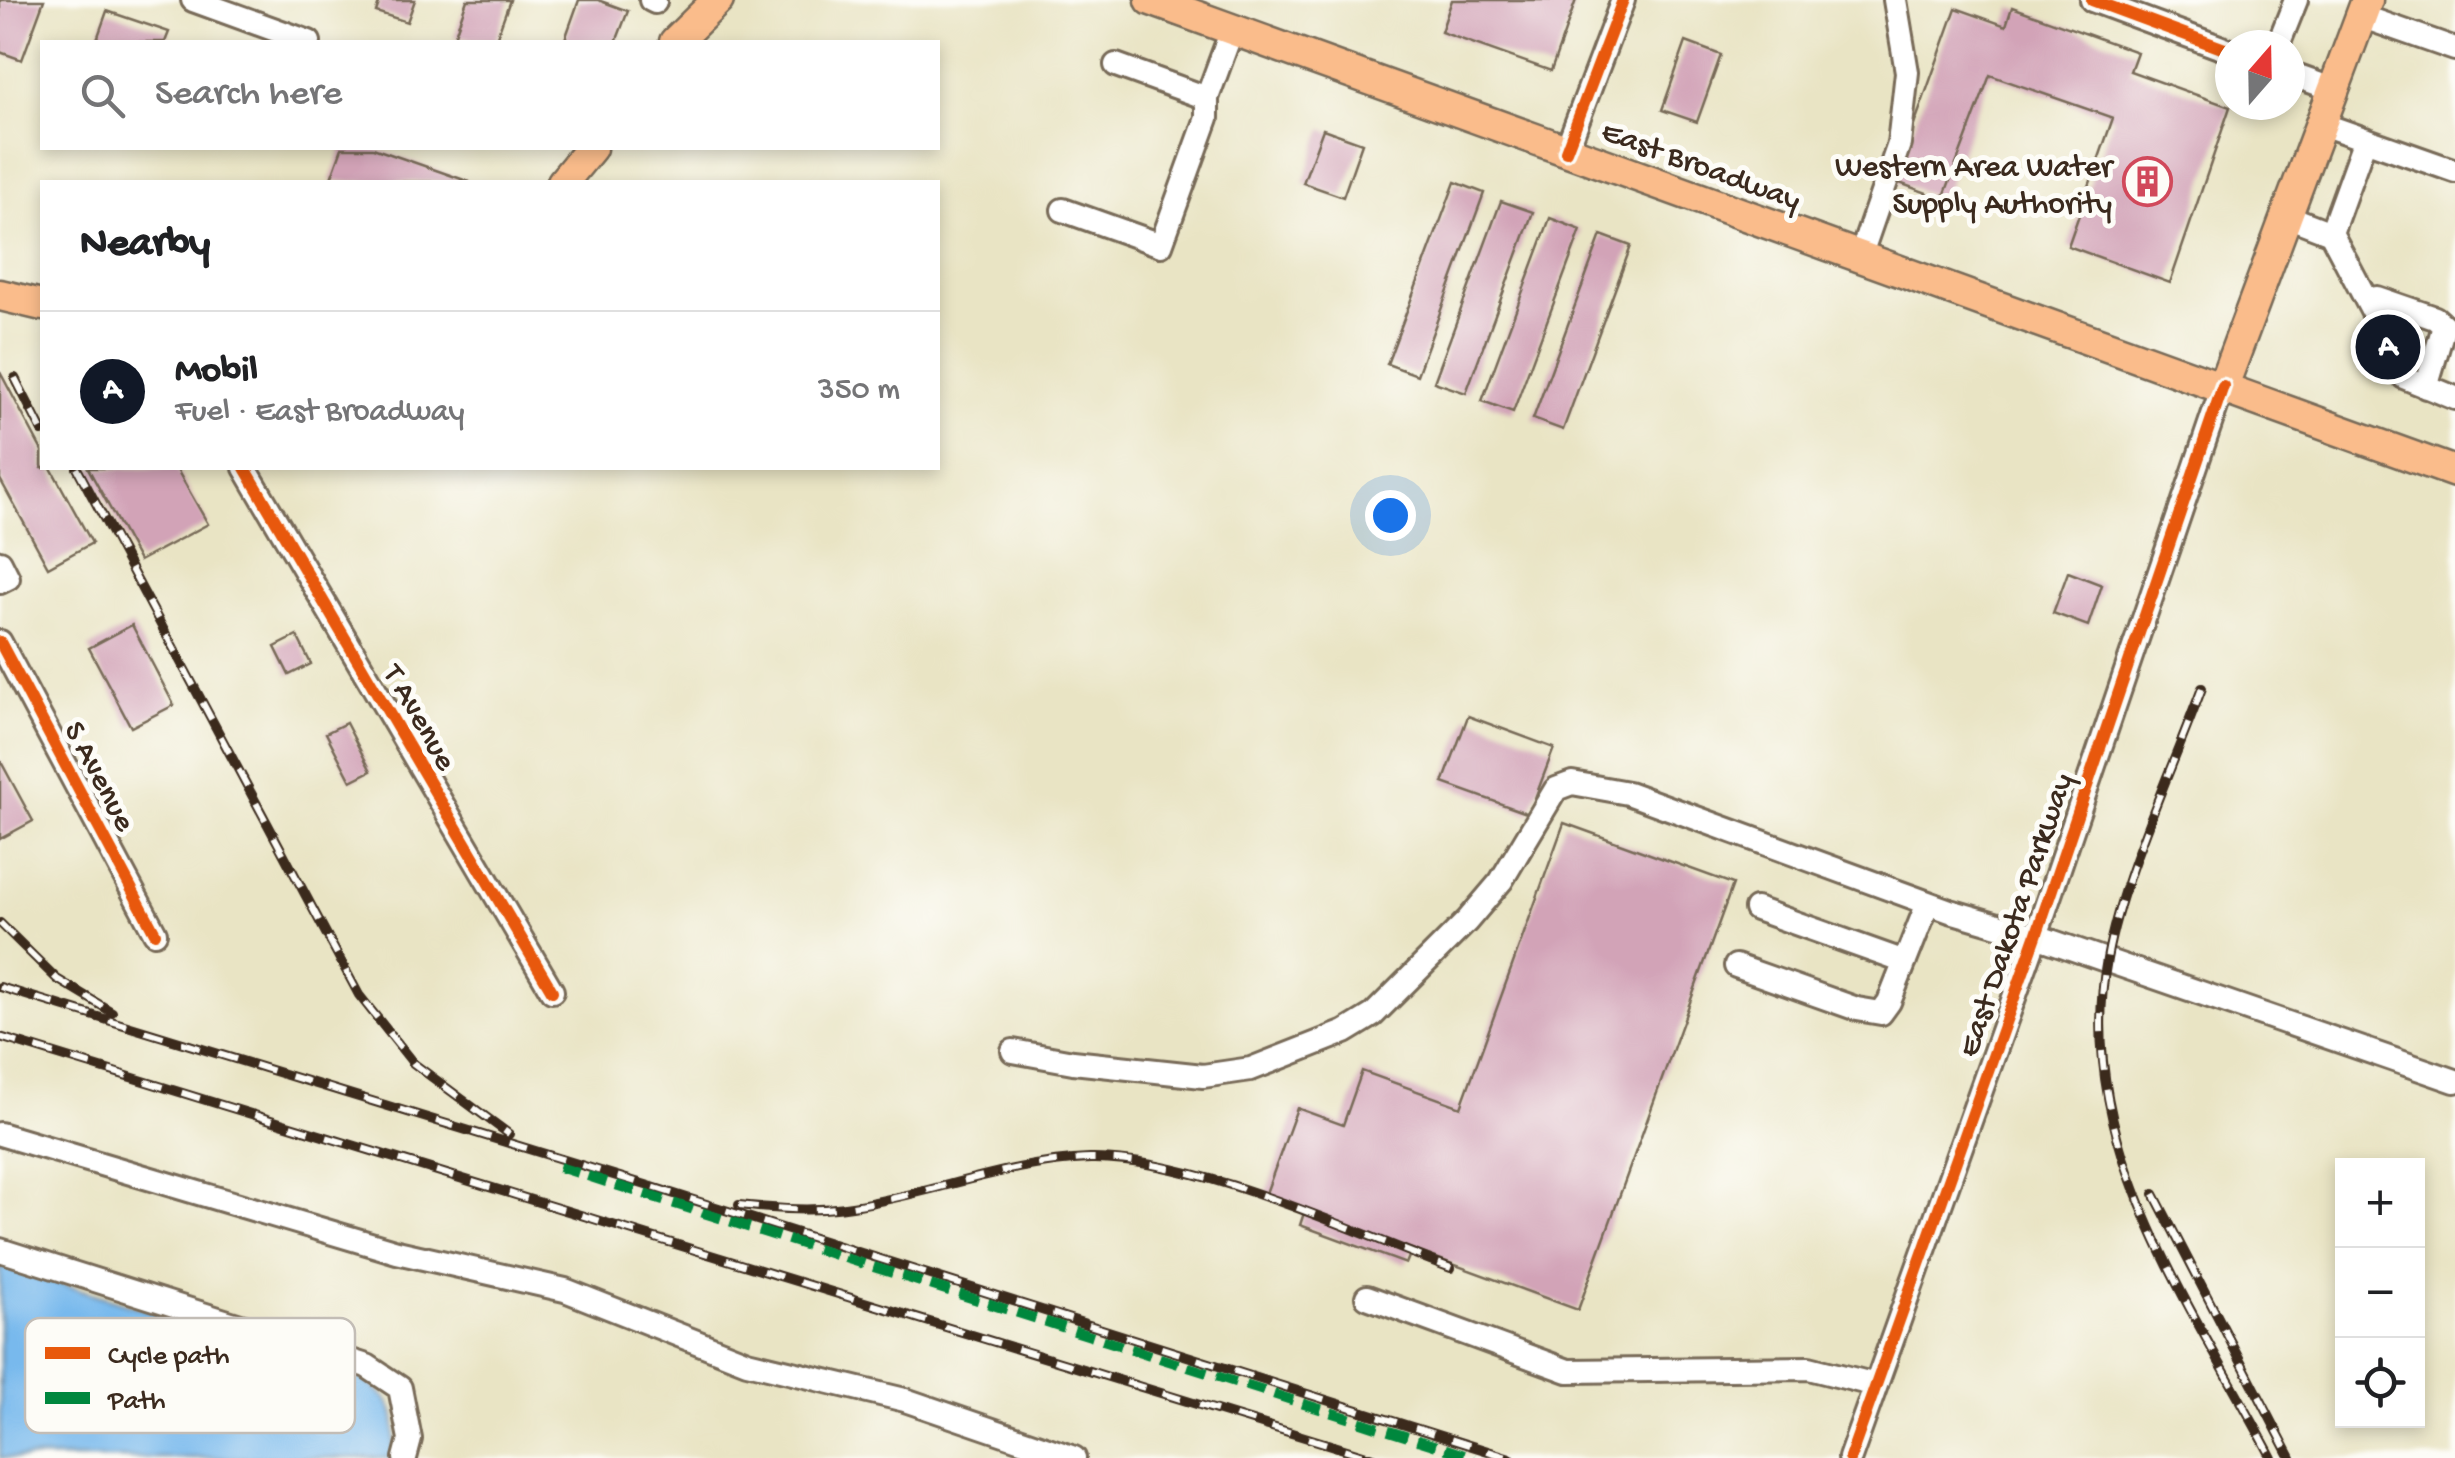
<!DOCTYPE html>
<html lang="en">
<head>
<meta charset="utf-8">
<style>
  body { margin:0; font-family:"Gochi Hand",sans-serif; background:#f2f2f2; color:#202124 }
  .controls { position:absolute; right:30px; bottom:30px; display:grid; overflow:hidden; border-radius:0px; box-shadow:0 5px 15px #0003 }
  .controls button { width:90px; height:90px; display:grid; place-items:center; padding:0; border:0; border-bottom:2px solid #e0e0e0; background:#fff; color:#202124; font:50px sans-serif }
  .compass { position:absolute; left:2215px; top:30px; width:90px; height:90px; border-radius:50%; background:#fff; box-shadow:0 5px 15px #0003; rotate:20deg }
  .you { position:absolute; left:1390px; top:515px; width:35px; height:35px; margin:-25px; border:8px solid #fff; border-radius:50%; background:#1a73e8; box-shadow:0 0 0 15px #1a73e833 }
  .badge { display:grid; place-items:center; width:65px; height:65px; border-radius:50%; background:#111827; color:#fff; font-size:32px; font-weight:700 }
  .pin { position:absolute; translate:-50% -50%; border:5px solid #fff; box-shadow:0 2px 10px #0006 }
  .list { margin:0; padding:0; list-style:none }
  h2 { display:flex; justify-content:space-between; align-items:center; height:130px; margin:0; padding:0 40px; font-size:42px }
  h2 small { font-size:32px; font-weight:400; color:#757577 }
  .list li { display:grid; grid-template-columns:65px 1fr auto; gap:30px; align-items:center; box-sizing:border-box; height:160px; padding:0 40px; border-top:2px solid #e0e0e0 }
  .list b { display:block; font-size:38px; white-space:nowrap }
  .list p { margin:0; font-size:32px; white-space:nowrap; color:#757577 }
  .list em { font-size:32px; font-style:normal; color:#757577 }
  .icon { flex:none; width:55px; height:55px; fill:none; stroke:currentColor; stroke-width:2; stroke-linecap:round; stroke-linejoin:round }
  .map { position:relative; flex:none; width:2455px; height:1458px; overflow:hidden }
  .search { position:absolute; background:#fff; box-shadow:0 5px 15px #0003; left:40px; top:40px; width:900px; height:110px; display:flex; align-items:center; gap:25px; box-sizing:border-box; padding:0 35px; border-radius:0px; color:#757577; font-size:38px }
  .panel { position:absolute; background:#fff; box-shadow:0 5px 15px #0003; left:40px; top:180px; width:900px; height:290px; border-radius:0px }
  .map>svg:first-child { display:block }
  .water { fill:#78b9ed; stroke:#5a7286; stroke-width:2.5 }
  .building { fill:#d2a3b7 }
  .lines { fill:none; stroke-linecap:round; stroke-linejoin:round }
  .minor-casing { stroke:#786b58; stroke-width:28 }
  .major-casing { stroke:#786b58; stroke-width:35 }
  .minor { stroke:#fff; stroke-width:22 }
  .major { stroke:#fabc8b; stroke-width:30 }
  .rail-casing { stroke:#3b2a1e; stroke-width:10 }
  .rail { stroke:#fdfcf7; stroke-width:6; stroke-dasharray:19; stroke-linecap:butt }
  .quiet { stroke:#00873e; stroke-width:10; stroke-dasharray:20 10; stroke-linecap:butt }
  .cycleway-casing { stroke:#fdfcf7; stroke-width:19 }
  .cycleway { stroke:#e8590c; stroke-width:12 }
  .labels { text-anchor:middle; stroke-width:10; stroke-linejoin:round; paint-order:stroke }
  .street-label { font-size:32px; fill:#3b2a1e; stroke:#fdfcf7 }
  .poi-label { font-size:32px; fill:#3b2a1e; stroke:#fdfcf7; text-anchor:end }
  .key { fill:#fdfcf7; stroke:#c3bdb6; stroke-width:2.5 }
  .key-label { font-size:28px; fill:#3b2a1e }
</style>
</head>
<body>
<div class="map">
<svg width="2455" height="1458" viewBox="0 0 2455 1458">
  <rect width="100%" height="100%" fill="#fdfcf7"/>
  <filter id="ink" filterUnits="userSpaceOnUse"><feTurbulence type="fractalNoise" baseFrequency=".01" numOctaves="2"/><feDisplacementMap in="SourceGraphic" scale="20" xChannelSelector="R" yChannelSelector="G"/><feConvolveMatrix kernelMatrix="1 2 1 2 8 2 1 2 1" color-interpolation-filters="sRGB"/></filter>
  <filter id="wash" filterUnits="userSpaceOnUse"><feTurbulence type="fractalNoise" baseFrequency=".0048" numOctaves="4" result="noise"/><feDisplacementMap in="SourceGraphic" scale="40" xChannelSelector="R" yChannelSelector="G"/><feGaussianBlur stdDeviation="2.25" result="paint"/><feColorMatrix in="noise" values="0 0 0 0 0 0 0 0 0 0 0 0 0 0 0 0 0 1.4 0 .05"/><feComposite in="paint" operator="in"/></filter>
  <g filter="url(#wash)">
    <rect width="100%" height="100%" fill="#e9e4c4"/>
    <!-- water -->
    <path class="water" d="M0,1265L356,1374C394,1401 401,1410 391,1458H0Z"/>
    <g id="blocks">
      <!-- building -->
      <path class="building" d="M0,0H44L22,60L0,52Z
        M380,0H415L407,22L376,12Z
        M467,0H510L495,42L454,37Z
        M579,0H598L628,11L616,42H564Z
        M1452,0H1576L1551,71L1441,32Z
        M2012,7L2137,52L2130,71L2230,107L2170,283L2068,246L2113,118L1990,75L1943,199L1894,181L1956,8L2006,26Z
        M107,11L169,32L165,42H96Z
        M1686,42L1721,55L1697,122L1662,110Z
        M1323,129L1362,143L1343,197L1303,183Z
        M342,148H373L470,182H334L330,181Z
        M1455,182L1484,193L1417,375L1387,364Z
        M1501,201L1533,212L1466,393L1434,382Z
        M1550,218L1581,230L1513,412L1482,401Z
        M1601,235L1631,246L1563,430L1533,419Z
        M0,372L42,451V468H51L92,543L48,567L0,479Z
        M88,468H176L208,524L139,561Z
        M2068,572L2102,585L2088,626L2053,613Z
        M132,625L174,705L131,727L89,648Z
        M297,636L311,664L289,675L275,647Z
        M1468,716L1554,748L1529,814L1443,783Z
        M346,723L371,771L351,781L326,733Z
        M0,760L33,821L0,839Z
        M1564,823L1733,884L1578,1310L1412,1249L1406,1264L1300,1225L1305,1210L1265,1196L1297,1108L1343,1125L1362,1071L1461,1107Z"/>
    </g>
  </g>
  <g filter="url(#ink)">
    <use href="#blocks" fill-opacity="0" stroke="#786b58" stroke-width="2.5"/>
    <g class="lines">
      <defs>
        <path id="minor" d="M193,0L309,42
          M651,0L655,2
          M2092,0L2230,51
          M2361,16L2455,49
          M2278,45L2296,0
          M1116,65L1207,98
          M2290,74L2335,90
          M2322,124L2455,171
          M1566,151L1623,0
          M1063,210L1161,245L1207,118V98L1232,30
          M2287,216L2331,233L2387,339
          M2331,233L2365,139
          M1860,257L1899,144L1907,72L1895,0
          M2369,300L2377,298L2435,318L2444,326L2426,387
          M2396,358L2404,377L2455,398
          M245,468L552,991
          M0,562L8,578L0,582
          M0,642L155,933
          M1756,909L1905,962
          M1736,966L1857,1009L1881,1013L1889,1002L1928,903
          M1013,1051L1073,1062L1203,1076L1251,1069L1345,1032L1373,1015L1467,921L1501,881L1556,789L1572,783L1628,793L1950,911L2036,936L2455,1081
          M0,1134L397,1252L565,1290L747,1362L905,1400L1074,1458
          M0,1250L367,1366L400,1388L410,1439L405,1458
          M1367,1297L1568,1371L1809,1368L1876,1385
          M1850,1458L2036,936L2223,386"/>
        <path id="major" d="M1151,0L2455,472
          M675,42L718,0
          M563,182L591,148
          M0,295L42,305
          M2223,386L2367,0"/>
      </defs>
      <!-- minor casing -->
      <use href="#minor" class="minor-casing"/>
      <!-- major casing -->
      <use href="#major" class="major-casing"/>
      <!-- minor -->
      <use href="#minor" class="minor"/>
      <!-- major -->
      <use href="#major" class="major"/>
      <defs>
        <path id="rail" d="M15,378L42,431
          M77,468L359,995L413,1063L509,1134
          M2202,688C2172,770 2122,875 2107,959C2073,1142 2191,1304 2272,1458
          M0,923L57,979L112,1012
          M0,987L646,1185L1510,1458
          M0,1037L1373,1458
          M2154,1194L2291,1458
          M739,1205C777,1209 815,1212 852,1206C933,1194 1007,1162 1090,1159C1195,1157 1351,1231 1451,1268"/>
      </defs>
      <!-- rail casing -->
      <use href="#rail" class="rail-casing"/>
      <!-- rail -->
      <use href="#rail" class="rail"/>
      <!-- quiet -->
      <path class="quiet" d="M559,1167L1474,1458"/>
      <defs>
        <path id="cycleway" d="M2092,0L2230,51
          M1566,151L1623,0
          M245,468L552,991
          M0,642L155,933
          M1850,1458L2036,936L2223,386"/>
      </defs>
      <!-- cycleway casing -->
      <use href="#cycleway" class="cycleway-casing"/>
      <!-- cycleway -->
      <use href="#cycleway" class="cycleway"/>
    </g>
  </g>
  <!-- icons -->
  <defs>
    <symbol id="building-ring" viewBox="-11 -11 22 22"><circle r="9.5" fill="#fdfcf7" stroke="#d1495b" stroke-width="1.5"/><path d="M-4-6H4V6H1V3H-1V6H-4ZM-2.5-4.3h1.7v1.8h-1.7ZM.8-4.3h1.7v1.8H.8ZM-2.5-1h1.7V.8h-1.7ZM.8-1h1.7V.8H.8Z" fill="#d1495b"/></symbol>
  </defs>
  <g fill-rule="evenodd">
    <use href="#building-ring" x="2120" y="154" width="55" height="55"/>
  </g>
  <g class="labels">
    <!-- street labels -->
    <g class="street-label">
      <text transform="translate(1702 163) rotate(20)" y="11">East Broadway</text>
      <text transform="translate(422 716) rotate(60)" y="11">T Avenue</text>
      <text transform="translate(102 775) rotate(62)" y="11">S Avenue</text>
      <text transform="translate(2013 914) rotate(-71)" y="11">East Dakota Parkway</text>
    </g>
    <!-- poi labels -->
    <g class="poi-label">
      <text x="2112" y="175">Western Area Water<tspan x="2112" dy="37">Supply Authority</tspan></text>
    </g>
  </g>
  <!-- legend -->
  <rect x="25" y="1318" width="330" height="115" rx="15" class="key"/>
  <rect x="45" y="1347" width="45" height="12" fill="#e8590c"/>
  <rect x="45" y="1392" width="45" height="12" fill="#00873e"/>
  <g class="key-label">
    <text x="108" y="1363">Cycle path</text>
    <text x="108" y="1408">Path</text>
  </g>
</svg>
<div class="controls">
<button>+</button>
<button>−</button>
<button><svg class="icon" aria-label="locate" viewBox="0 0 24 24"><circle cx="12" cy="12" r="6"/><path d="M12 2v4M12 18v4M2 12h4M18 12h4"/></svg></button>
</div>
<svg class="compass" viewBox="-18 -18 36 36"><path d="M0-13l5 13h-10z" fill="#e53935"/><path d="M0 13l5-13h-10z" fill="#757577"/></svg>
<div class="you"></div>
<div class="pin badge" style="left:2388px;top:347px">A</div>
<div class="search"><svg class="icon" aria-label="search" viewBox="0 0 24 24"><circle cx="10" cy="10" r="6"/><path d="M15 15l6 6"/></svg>Search here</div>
<section class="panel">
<h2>Nearby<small></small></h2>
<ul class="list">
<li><span class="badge">A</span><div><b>Mobil</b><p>Fuel · East Broadway</p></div><em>350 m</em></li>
</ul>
</section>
</div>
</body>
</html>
